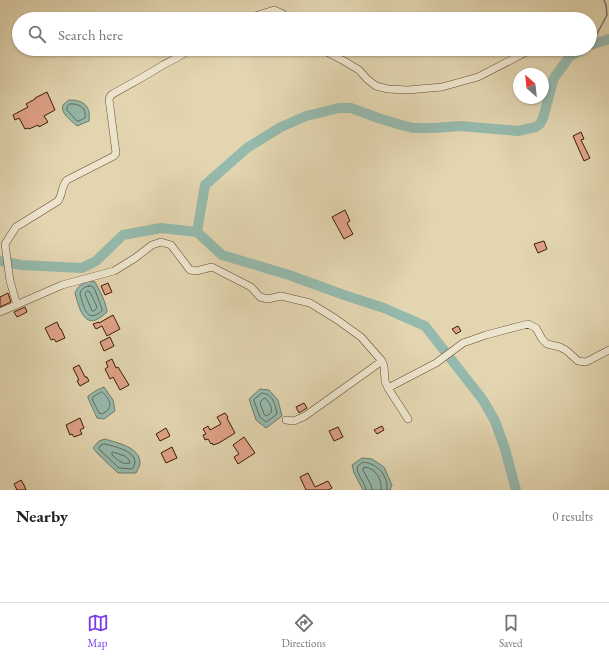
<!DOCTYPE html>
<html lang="en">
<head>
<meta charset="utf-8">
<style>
  body { margin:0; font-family:"EB Garamond",serif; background:#f2f2f2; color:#202124 }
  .compass { position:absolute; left:513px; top:68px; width:36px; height:36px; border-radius:50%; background:#fff; box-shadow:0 1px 3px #0004; rotate:333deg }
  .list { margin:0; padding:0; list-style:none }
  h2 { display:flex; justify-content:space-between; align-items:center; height:52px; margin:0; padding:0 16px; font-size:17px }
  h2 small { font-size:13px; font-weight:400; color:#757577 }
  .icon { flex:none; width:22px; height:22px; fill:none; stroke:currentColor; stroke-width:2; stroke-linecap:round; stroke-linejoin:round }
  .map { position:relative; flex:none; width:609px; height:490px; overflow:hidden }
  .search { position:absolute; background:#fff; box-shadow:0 1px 3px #0004; left:12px; right:12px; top:12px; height:44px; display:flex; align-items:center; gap:10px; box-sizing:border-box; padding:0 14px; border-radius:22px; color:#757577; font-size:15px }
  .sheet { height:112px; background:#fff }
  nav { display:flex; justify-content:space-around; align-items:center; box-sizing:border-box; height:56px; border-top:1px solid #e0e0e0; background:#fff; font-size:11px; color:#757577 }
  nav a { display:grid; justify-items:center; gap:2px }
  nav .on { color:#7c3aed }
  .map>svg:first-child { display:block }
  .water { fill:#95b9ac; stroke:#717a6a }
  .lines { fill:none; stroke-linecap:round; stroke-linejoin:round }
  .shore { stroke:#686a59; stroke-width:1 }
  .stream { stroke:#717a6a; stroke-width:1.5 }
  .river { stroke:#95b9ac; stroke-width:10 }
  .building { fill:#dfa286; stroke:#3b1c06 }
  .minor-casing { stroke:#654a30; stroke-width:8 }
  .minor { stroke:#ece4cc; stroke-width:7 }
</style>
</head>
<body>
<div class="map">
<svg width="609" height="490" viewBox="0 0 609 490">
  <rect width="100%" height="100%" fill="#e2d5b0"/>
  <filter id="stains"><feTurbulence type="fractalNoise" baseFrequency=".005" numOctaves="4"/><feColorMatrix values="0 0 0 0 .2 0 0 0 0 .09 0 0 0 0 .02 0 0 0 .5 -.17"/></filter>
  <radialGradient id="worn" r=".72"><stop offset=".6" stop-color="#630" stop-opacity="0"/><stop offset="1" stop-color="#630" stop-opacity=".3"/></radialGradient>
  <!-- water -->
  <path class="water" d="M69,100C84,100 91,106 89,121L77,126C72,121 58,112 64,104C64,104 69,100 69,100Z
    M89,281L95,282C100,291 106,302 107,312C104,315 100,318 96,320C82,325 78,303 75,293C78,286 81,284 89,281Z
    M104,387L113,400L115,411L104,419L97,418L88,398V396L97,390Z
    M260,389L269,390L278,400L282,416L266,428L256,420L249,399Z
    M105,439C117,443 141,447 140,464C139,467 137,471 136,473H118L99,455L93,448L99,441Z
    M362,458L372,459L384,467L392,485L390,490H363L354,473L352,465Z"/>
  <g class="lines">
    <!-- shore -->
    <path class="shore" d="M70,104C79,103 87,108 85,118L79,121H77L67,110V107Z
      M89,286H92L95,290L102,309V311C86,324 84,307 80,294C81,289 84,287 89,286Z
      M88,291L90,292L97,307L96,309L94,311H92L85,294L86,292Z
      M102,392C111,400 114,408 102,414L99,413L92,399L93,397Z
      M262,393C273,394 275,404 277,413L276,415L266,422L260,417L254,401V400Z
      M265,398C268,401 273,407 271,412C271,414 268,415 266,416L264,414L260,403L263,399Z
      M105,444C116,447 142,452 133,468L132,469L119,468L99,449V448L101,445Z
      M113,452L125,456L129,460L130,463C122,465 118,460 112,455V453Z
      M366,490C366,484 354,471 358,466C358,465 363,463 363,462C378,464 388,475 387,490
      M372,490L371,485L363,470L364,467C376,468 382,479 381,490"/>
    <!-- stream -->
    <path class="stream" d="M592,43L607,15L606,5L604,0"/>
    <!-- river -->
    <path class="river" d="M590,45L609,39
      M197,232L205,185L247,148L281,127L306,116L339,108H351L378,118L398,124L413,128H434L460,126L518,131L536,127L540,124L543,118L554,78L570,56L583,49
      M0,261L21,265L82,268L96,261L123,235L161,228L197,232L222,255L289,275L344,295L384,308L425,326L483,400L495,421L505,449L516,490"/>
  </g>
  <!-- building -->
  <path class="building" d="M47,92L55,110L44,116L48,122L39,127L38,125L29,129L28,128L25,129L19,118L15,120L13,115L28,107L26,104L35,99V98Z
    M581,132L584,139L581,140L590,158L584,161L573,136Z
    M345,210L350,221L347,223L353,234L344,239L332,217Z
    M544,241L547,249L538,253L534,244Z
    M108,283L112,292L105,295L101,286Z
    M8,293L11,302L0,307V297Z
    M25,307L27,312L17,317L14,312Z
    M113,315L120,329L107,336L102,326L96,329L93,324L99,322V323Z
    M57,322L60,329H61L65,338L56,342L54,339L51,340L45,328Z
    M458,326L461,331L456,334L452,329Z
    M110,337L114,346L104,351L100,342Z
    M112,359L116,368L118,367L129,385L120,390L113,377L110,379L105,369L108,367L106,362Z
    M79,365L85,377H87L89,381L80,386L77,381L79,380L73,368Z
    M304,403L307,408L299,413L296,407Z
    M225,413L228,417L227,418L235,433L219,443L213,445L212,443L211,444L208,439L205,440L203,435L206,434L203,429L208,426L210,430L221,424L217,417Z
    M80,418L84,428L80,430L82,434L74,437L72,434L70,435L66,425Z
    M382,426L384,430L377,434L374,430Z
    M338,427L343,437L334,441L329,431Z
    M166,428L170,436L160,441L156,434Z
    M244,437L255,453L238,464L234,457L239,454L233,445Z
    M172,447L177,458L166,463L161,453Z
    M308,473L315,487L328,481L332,488L328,490H306L300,477Z
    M21,480L24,485L26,490H17L14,484Z"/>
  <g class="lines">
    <defs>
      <path id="minor" d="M246,19L274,10L283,14L287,19
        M321,49L344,61L359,70L367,79L376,86L388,89L408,90L442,87L478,77L532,49
        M17,305L10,281L5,244L16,227L58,201C63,194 61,186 67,180L114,156L116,153L109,99L111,95C128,85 146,76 163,65C172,60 182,56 190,49
        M0,312L62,285L114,271L135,258L152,245L161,242L171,245L190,270L196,271L212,267L251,287L260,297L268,299L281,296L310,303L336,319L361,337L382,361L384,366L385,381L388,388L408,419
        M388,388L436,363L463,343L486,335L528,324L536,328L542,339L547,344L560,347L567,351L578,361L586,362L609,350
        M286,420L294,421L305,416L382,361"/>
    </defs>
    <!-- minor casing -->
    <use href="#minor" class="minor-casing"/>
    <!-- minor -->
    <use href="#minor" class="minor"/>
  </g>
  <rect width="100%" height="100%" filter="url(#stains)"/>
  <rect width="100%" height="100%" fill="url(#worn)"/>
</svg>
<svg class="compass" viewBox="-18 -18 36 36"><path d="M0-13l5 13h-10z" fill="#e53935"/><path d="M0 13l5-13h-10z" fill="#757577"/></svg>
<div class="search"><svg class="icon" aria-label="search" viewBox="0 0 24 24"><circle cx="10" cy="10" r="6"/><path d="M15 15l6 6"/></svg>Search here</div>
</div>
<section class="sheet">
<h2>Nearby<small>0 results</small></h2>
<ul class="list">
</ul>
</section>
<nav>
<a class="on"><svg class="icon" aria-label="map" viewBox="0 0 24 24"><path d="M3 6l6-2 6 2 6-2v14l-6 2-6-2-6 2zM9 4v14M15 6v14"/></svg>Map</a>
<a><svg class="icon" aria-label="directions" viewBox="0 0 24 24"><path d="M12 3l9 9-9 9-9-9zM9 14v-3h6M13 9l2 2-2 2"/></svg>Directions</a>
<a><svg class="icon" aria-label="saved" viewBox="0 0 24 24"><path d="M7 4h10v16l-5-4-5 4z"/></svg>Saved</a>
</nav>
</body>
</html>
